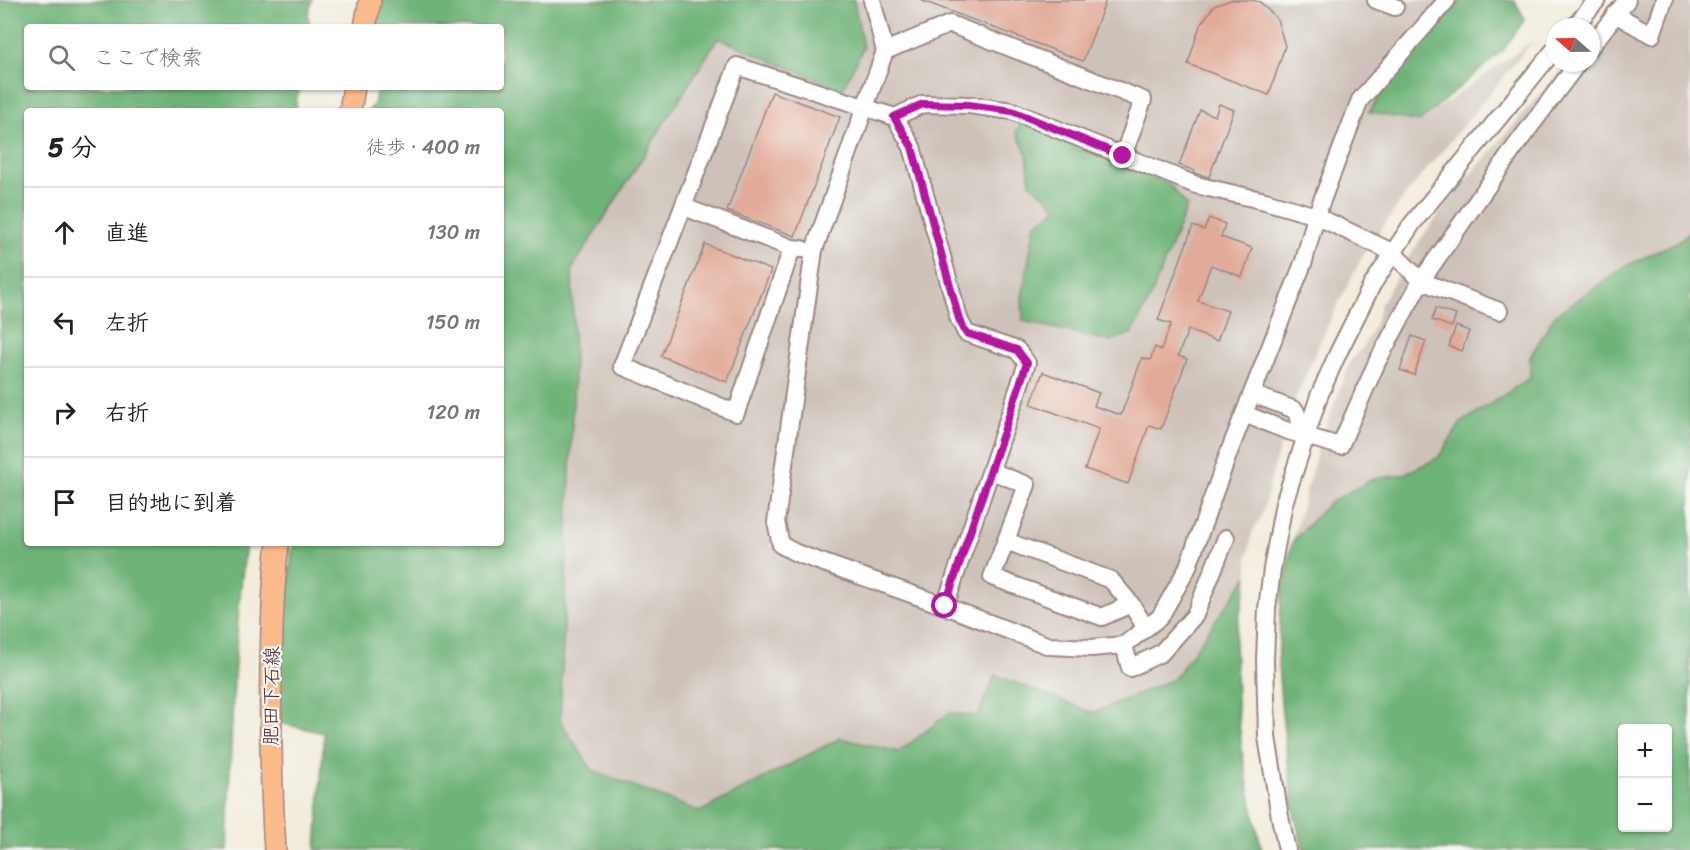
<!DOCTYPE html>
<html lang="ja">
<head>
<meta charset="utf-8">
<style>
  body { margin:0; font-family:Sriracha,"Klee One",sans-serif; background:#f2f2f2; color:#222 }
  .controls { position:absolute; right:18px; bottom:18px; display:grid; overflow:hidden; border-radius:6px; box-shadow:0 2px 4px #0004 }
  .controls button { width:54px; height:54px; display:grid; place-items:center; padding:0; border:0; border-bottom:2px solid #e0e0e0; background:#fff; color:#222; font:30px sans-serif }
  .compass { position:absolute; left:1546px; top:18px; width:54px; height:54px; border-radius:50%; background:#fff; box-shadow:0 2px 4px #0004; rotate:290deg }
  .stop { position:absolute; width:18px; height:18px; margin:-14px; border:4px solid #b5179e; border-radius:50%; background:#fff }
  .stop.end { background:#b5179e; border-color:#fff; box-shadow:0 2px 6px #0008 }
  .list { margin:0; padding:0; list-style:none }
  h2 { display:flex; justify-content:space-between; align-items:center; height:78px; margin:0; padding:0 24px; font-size:26px }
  h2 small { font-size:20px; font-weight:400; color:#767676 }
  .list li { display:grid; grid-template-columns:39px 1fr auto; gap:18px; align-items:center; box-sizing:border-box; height:90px; padding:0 24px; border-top:2px solid #e0e0e0 }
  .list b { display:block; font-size:22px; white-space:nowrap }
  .list em { font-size:20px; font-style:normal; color:#767676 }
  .icon { flex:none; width:33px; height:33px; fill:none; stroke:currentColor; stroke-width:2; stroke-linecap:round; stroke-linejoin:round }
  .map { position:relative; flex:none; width:1690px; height:850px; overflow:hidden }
  .search { position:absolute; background:#fff; box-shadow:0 2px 4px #0004; left:24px; top:24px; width:480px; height:66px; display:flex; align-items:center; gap:15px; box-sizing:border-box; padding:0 21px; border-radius:6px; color:#767676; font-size:22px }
  .panel { position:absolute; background:#fff; box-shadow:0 2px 4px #0004; left:24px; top:108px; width:480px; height:438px; border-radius:6px }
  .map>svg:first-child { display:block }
  .industrial { fill:#cdc2b9 }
  .forest { fill:#6eb378; stroke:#5c6952; stroke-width:1.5; fill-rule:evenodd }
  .building { fill:#e2ab99 }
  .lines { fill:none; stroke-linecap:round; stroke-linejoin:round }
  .minor-casing { stroke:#9e8683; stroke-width:20 }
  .major-casing { stroke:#9e8683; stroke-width:24 }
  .path { stroke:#9e8683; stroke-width:2; stroke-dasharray:1.5 4.5; stroke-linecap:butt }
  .minor { stroke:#fff; stroke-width:16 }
  .major { stroke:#fbbb8d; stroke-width:21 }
  .route { stroke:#b5179e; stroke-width:8 }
  .labels { text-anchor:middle; stroke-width:4.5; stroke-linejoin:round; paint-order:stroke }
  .street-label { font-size:20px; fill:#4a1f2b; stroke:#f6f6f2 }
</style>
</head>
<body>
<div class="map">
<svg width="1690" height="850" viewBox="0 0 1690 850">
  <rect width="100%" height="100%" fill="#f6f6f2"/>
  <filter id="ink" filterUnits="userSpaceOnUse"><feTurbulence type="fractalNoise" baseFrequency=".0167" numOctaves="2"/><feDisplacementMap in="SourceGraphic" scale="12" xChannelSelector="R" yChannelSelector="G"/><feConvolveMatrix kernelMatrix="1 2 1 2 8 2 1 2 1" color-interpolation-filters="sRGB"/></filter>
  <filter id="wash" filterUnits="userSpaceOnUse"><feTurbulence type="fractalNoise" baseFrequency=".008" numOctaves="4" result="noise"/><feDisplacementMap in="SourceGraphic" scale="24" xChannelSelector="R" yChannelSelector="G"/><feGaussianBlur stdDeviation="1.35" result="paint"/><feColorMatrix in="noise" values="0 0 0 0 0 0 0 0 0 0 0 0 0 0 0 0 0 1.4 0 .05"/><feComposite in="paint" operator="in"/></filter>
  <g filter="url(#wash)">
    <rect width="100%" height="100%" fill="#f2ecdb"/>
    <!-- industrial -->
    <path class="industrial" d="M854,0H1461L1370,112L1419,122L1533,41L1404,197L1363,255L1332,316L1295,399L1276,459L1262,515L1252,532L1248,556V575L1174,678L1093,713L996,676L978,716L949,713L899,752L840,738L699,812L592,770L560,721L574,374L572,269L718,38L842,90L863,48Z
      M1622,0H1690V231L1677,242L1626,266L1530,357V378L1461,423L1438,458L1402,475L1373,479L1292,542L1318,448L1351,360L1363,347L1377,319L1381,303L1411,253L1449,200L1567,63H1591V36Z"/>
    <!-- forest -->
    <path class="forest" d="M0,0H312L308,14L310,27H27V87H301L296,100V111H27V543H246C233,645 231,748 227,850H0Z
      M377,0H854L863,48L842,90L718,38L572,269L574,374L560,721L592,770L700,812L840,738L899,752L949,713L978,716L995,675L1093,713L1174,679L1248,575L1235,638L1237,702L1242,752L1255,821L1262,850H316L324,733L279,723L281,638L293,543H501V111H368L374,105L377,87H501V27H378Z
      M1461,0H1514L1525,19L1503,50L1419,122L1369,112L1398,69L1457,6Z
      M1022,122L1168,183L1187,206L1149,301L1131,334L1109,341L1023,321L1022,297L1035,224L1056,209L1049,199L1030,183L1027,154L1016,131Z
      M1690,231V850H1304L1295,819L1282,713L1278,665L1281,598L1292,542L1329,503L1373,479L1402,475L1438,458L1461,423L1530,378V357L1555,315L1626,266L1677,242ZM1668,728V828H1622V728Z"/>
    <g id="blocks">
      <!-- building -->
      <path class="building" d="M920,0H1106L1083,61Z
        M1231,0H1250L1260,2L1277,19L1285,46L1269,95L1188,64L1200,25L1214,6Z
        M772,92L840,117L795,236L727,211Z
        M1219,104L1234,110L1209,177L1194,173L1195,171L1179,165L1200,110L1215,116Z
        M1209,218L1225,224L1221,237L1252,248L1242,277L1211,265L1198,301L1228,311L1217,341L1188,330L1178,356L1187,359L1161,429L1149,425L1128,484L1085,469L1099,429L1031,404L1043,372L1099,393L1094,406L1121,415L1142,358L1150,360L1155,347L1161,350L1171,324L1158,320L1193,226L1204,230Z
        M705,244L771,270L727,382L661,356Z
        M1436,308L1456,315L1452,327L1432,320Z
        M1456,326L1469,331L1462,351L1449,346Z
        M1412,336L1426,341L1414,375L1400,370Z"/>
    </g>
  </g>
  <g filter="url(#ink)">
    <use href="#blocks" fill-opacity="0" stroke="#9e8683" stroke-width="1.5"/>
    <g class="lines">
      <defs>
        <path id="minor" d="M872,0L885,51L814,250L776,522L781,545L796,553L945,606L1049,646L1091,648L1124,645L1160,617L1187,569L1229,452L1304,261L1316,216L1360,100L1447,0
          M1376,0L1395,7
          M1615,14L1652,35L1664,0
          M1574,27L1597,0
          M1591,46L1627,0
          M885,51L950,24L1143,100L1123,156
          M895,117L912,147L959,319L966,333L1017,350L1027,363L945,606
          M684,207L792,248L802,249
          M792,248L736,413L622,366L737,66L895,117L923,104L969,105L1012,111L1196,185L1265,201L1316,216L1392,252L1421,281L1499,311
          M1252,394L1295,410L1306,435
          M1244,414L1288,431L1340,446L1377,362L1421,281L1517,144L1578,63
          M991,471L1027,485L992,577L1102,617L1131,604L1146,628
          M1006,541L1111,580L1131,604
          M1124,645L1130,668L1161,653L1195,615L1226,538
          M1287,850L1280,817L1267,737L1265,660L1267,609L1272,569L1284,503L1319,396L1338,353L1372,285L1412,224L1555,49"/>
        <path id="major" d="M365,27L370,0
          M350,111L354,87
          M275,850C271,787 270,725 271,662C272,622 273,582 278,543"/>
      </defs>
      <!-- minor casing -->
      <use href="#minor" class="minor-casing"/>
      <!-- major casing -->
      <use href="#major" class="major-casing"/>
      <!-- path -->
      <path class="path" d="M120,850L121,844"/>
      <!-- minor -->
      <use href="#minor" class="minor"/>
      <!-- major -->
      <use href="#major" class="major"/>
    </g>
  </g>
  <g class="lines" filter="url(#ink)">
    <!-- route -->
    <path class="route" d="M945,606L1027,363L1017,350L966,333L959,319L912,147L894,117L923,104L969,105L1012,111L1123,156"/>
  </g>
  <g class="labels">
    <!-- street labels -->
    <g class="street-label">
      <text transform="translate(271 696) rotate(-89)" y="7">肥田下石線</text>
    </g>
  </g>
</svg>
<div class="controls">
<button>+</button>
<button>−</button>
</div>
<svg class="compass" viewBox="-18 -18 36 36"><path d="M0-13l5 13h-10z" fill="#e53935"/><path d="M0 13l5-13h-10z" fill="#767676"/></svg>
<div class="stop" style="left:945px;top:606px"></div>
<div class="stop end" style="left:1123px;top:156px"></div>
<div class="search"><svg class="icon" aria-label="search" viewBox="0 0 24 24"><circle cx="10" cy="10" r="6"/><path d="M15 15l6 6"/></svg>ここで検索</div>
<section class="panel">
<h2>5 分<small>徒歩 · 400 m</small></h2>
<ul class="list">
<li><svg class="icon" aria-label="ahead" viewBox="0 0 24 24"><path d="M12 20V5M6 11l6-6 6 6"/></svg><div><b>直進</b></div><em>130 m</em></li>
<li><svg class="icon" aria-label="left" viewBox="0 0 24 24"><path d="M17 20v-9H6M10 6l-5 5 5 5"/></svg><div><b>左折</b></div><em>150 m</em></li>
<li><svg class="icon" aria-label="right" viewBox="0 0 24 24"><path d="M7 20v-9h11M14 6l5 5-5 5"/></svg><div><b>右折</b></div><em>120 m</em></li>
<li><svg class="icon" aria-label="arrive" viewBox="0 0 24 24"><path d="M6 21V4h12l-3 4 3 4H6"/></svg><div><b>目的地に到着</b></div></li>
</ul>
</section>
</div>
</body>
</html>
